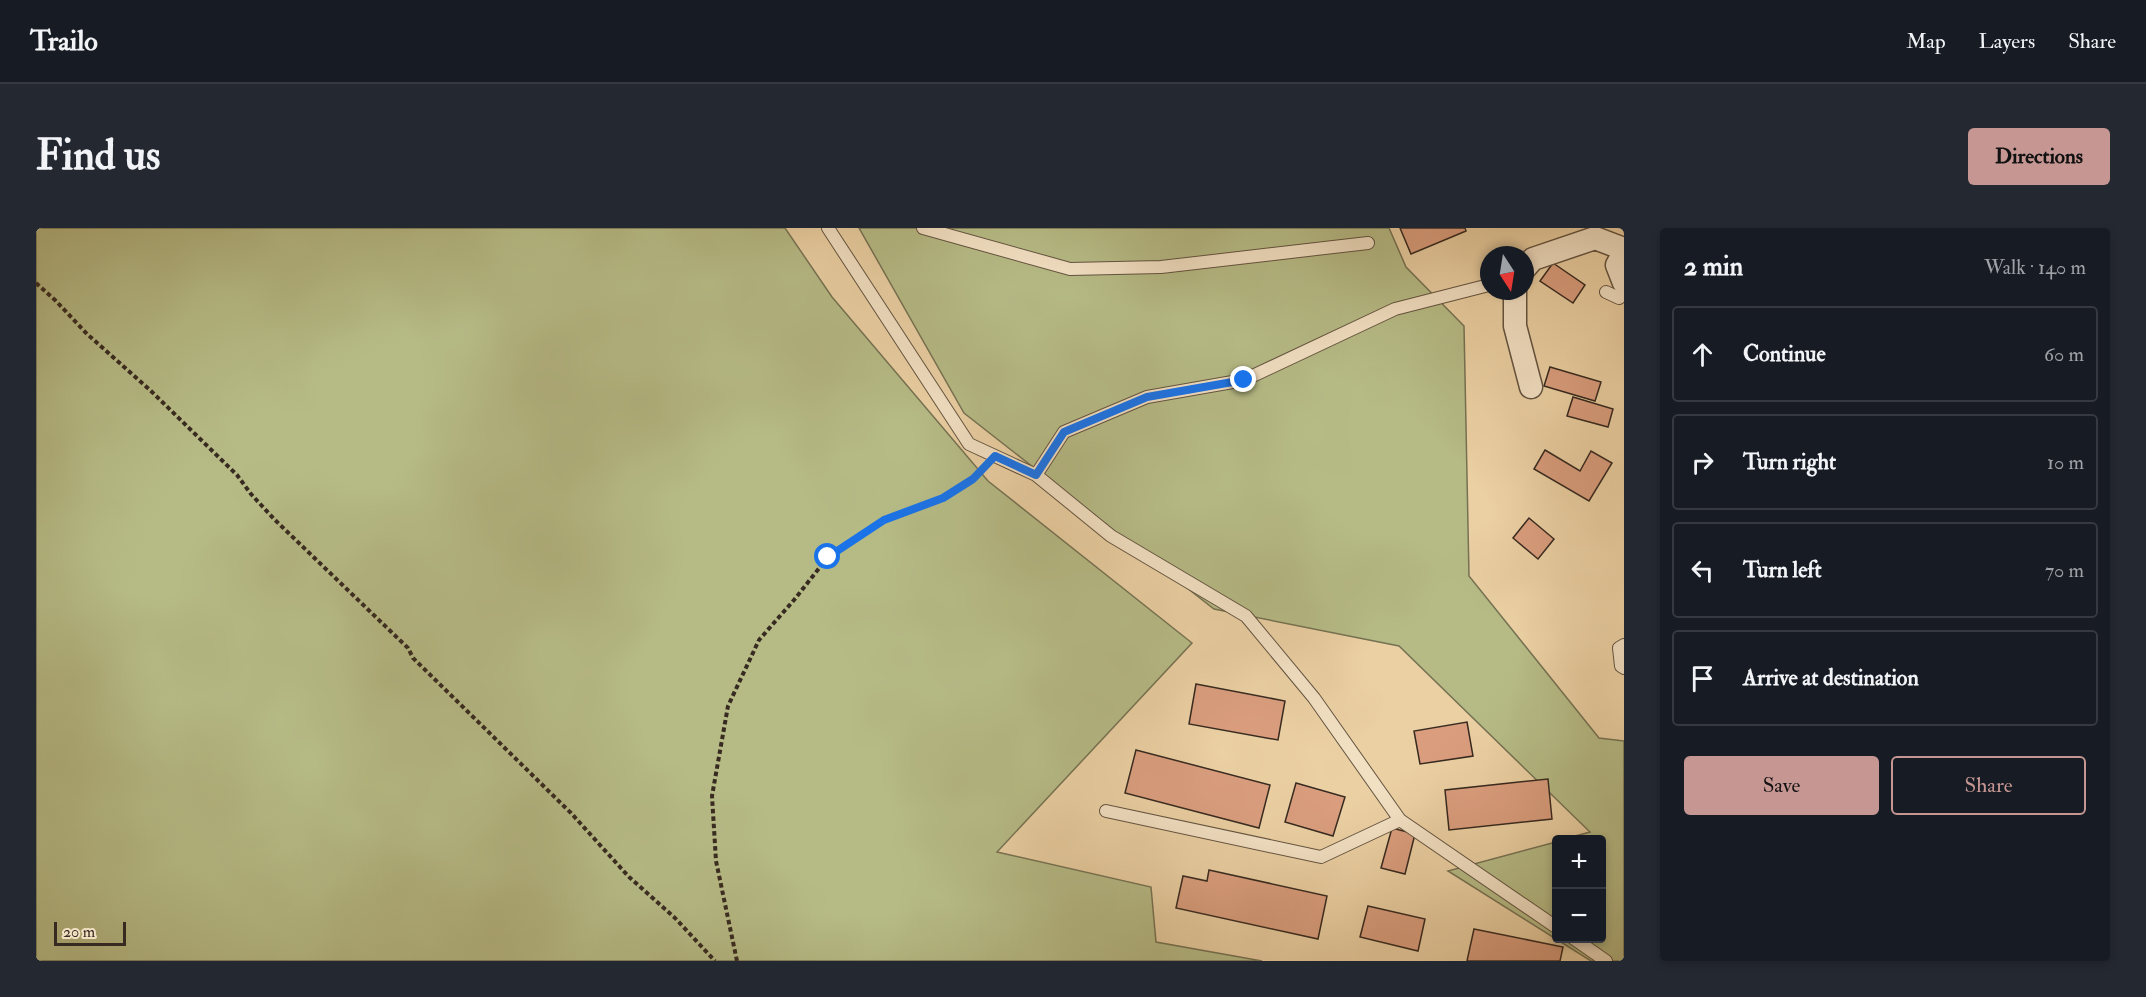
<!DOCTYPE html>
<html lang="en">
<head>
<meta charset="utf-8">
<style>
  body { margin:0; font-family:"IM FELL Double Pica",serif; background:#242831; color:#f1f3f6 }
  .controls { position:absolute; right:18px; bottom:18px; display:grid; overflow:hidden; border-radius:6px; box-shadow:0 3px 9px #0003 }
  .controls button { width:54px; height:54px; display:grid; place-items:center; padding:0; border:0; border-bottom:2px solid #363941; background:#171b24; color:#f1f3f6; font:30px sans-serif }
  .compass { position:absolute; left:1444px; top:18px; width:54px; height:54px; border-radius:50%; background:#171b24; box-shadow:0 3px 9px #0003; rotate:168deg }
  .scale { position:absolute; left:18px; bottom:15px; width:72px; box-sizing:border-box; padding-left:6px; border:3px solid #372a20; border-top:0; font-size:16px; line-height:21px; white-space:nowrap; color:#372a20; -webkit-text-stroke:4px #f2e0c3; paint-order:stroke }
  .stop { position:absolute; width:18px; height:18px; margin:-14px; border:4px solid #1a73e8; border-radius:50%; background:#fff }
  .stop.end { background:#1a73e8; border-color:#fff; box-shadow:0 2px 6px #0008 }
  .list { margin:0; padding:0; list-style:none }
  h2 { display:flex; justify-content:space-between; align-items:center; height:78px; margin:0; padding:0 24px; font-size:26px }
  h2 small { font-size:20px; font-weight:400; color:#9ea1a6 }
  .list li { display:grid; grid-template-columns:39px 1fr auto; gap:18px; align-items:center; box-sizing:border-box; height:96px; margin:0 12px 12px; padding:0 12px; border:2px solid #363941; border-radius:6px }
  .list b { display:block; font-size:22px; white-space:nowrap }
  .list em { font-size:20px; font-style:normal; color:#9ea1a6 }
  .actions { display:flex; gap:12px; padding:18px 24px }
  .actions a { flex:1; padding:14px 0; border:2px solid #c59692; border-radius:6px; text-align:center; font-size:21px; color:#c59692 }
  .actions .main { background:#c59692; color:#111 }
  .icon { flex:none; width:33px; height:33px; fill:none; stroke:currentColor; stroke-width:2; stroke-linecap:round; stroke-linejoin:round }
  .map { position:relative; flex:none; width:1588px; height:733px; overflow:hidden; border-radius:6px }
  header { display:flex; align-items:center; gap:36px; box-sizing:border-box; height:84px; padding:0 30px; background:#171b24; border-bottom:2px solid #363941 }
  header strong { font-size:28px }
  nav { display:flex; gap:33px; margin-inline-start:auto; font-size:21px }
  .intro { display:flex; align-items:center; justify-content:space-between; box-sizing:border-box; height:144px; padding:0 36px }
  h1 { margin:0; font-size:42px }
  .button { padding:15px 27px; border-radius:6px; background:#c59692; color:#111; font-size:21px; font-weight:700 }
  main { display:flex; gap:36px; padding:0 36px }
  aside { flex:1; background:#171b24; border-radius:6px; box-shadow:0 3px 9px #0003 }
  .map>svg:first-child { display:block }
  .green { fill:#b6bb86; stroke:#767253; stroke-width:1.5 }
  .building { fill:#da9e7e; stroke:#372a20; stroke-width:1.5 }
  .lines { fill:none; stroke-linecap:round; stroke-linejoin:round }
  .lane-casing { stroke:#645441; stroke-width:14 }
  .street-casing { stroke:#645441; stroke-width:25 }
  .path { stroke:#372a20; stroke-width:4; stroke-dasharray:4.5 3; stroke-linecap:butt }
  .lane { stroke:#f2e0c3; stroke-width:12 }
  .street { stroke:#f2e0c3; stroke-width:22 }
  .route { stroke:#1a73e8; stroke-width:8 }
</style>
</head>
<body>
<header>
<strong>Trailo</strong>
<nav><a>Map</a><a>Layers</a><a>Share</a></nav>
</header>
<div class="intro"><h1>Find us</h1><a class="button">Directions</a></div>
<main>
<div class="map">
<svg width="1588" height="733" viewBox="0 0 1588 733">
  <rect width="100%" height="100%" fill="#ebd0a3"/>
  <filter id="stains"><feTurbulence type="fractalNoise" baseFrequency=".00333" numOctaves="4"/><feColorMatrix values="0 0 0 0 .2 0 0 0 0 .09 0 0 0 0 .02 0 0 0 .5 -.17"/></filter>
  <radialGradient id="worn" r=".72"><stop offset=".6" stop-color="#630" stop-opacity="0"/><stop offset="1" stop-color="#630" stop-opacity=".3"/></radialGradient>
  <!-- green -->
  <path class="green" d="M0,0H749L796,69L952,253L1156,415L961,624L1115,659L1120,714L1226,733H0Z
    M823,0H1353L1370,39L1428,98L1433,348L1563,510L1588,513V733H1555L1412,643L1520,614V710H1566V612L1528,611L1554,604L1363,418L1178,381L928,185Z"/>
  <!-- building -->
  <path class="building" d="M1364,0H1429L1430,3L1375,26Z
    M1517,35L1549,57L1537,75L1504,53Z
    M1514,139L1565,154L1559,173L1508,158Z
    M1537,169L1577,181L1572,199L1531,188Z
    M1509,222L1544,243L1555,223L1576,235L1553,273L1498,241Z
    M1493,290L1518,311L1502,331L1477,310Z
    M1160,456L1249,473L1242,512L1153,496Z
    M1431,494L1437,528L1384,536L1378,503Z
    M1100,522L1234,557L1223,600L1089,565Z
    M1512,551L1516,591L1413,602L1409,562Z
    M1260,555L1309,569L1297,608L1249,594Z
    M1356,600L1379,606L1369,646L1345,640Z
    M1173,642L1291,668L1282,711L1140,680L1147,648L1171,653Z
    M1332,678L1389,691L1382,723L1324,709Z
    M1438,701L1527,719L1524,733H1431Z"/>
  <g class="lines">
    <defs>
      <path id="lane" d="M792,0L933,216L1000,247L1028,204L1111,169L1208,152L1359,81L1453,57
        M887,0L1034,41L1125,39L1332,15
        M1570,64L1583,70L1588,66
        M1000,247L1075,308L1210,388L1278,470L1364,592L1520,699
        M1588,417L1583,420L1585,438L1588,440
        M1070,583L1285,629L1364,592
        M1537,710L1570,733"/>
      <path id="street" d="M1588,25L1581,37L1588,55
        M1489,40L1497,31L1559,10L1588,21
        M1479,63V98L1495,159"/>
    </defs>
    <!-- lane casing -->
    <use href="#lane" class="lane-casing"/>
    <!-- street casing -->
    <use href="#street" class="street-casing"/>
    <!-- path -->
    <path class="path" d="M0,55L20,73L51,106L114,162L201,247L215,266L239,292L372,420L377,430L535,585L593,649L639,690L679,733
      M701,733L680,633L676,568L692,478L723,412L758,372L792,329L848,292L907,269L937,251L946,241"/>
    <!-- lane -->
    <use href="#lane" class="lane"/>
    <!-- street -->
    <use href="#street" class="street"/>
  </g>
  <g class="lines">
    <!-- route -->
    <path class="route" d="M792,329L848,292L907,270L937,251L959,228L1000,247L1028,204L1111,169L1208,152"/>
  </g>
  <rect width="100%" height="100%" filter="url(#stains)"/>
  <rect width="100%" height="100%" fill="url(#worn)"/>
</svg>
<div class="controls">
<button>+</button>
<button>−</button>
</div>
<svg class="compass" viewBox="-18 -18 36 36"><path d="M0-13l5 13h-10z" fill="#e53935"/><path d="M0 13l5-13h-10z" fill="#9ea1a6"/></svg>
<div class="scale">20 m</div>
<div class="stop" style="left:792px;top:329px"></div>
<div class="stop end" style="left:1208px;top:152px"></div>
</div>
<aside>
<h2>2 min<small>Walk · 140 m</small></h2>
<ul class="list">
<li><svg class="icon" aria-label="ahead" viewBox="0 0 24 24"><path d="M12 20V5M6 11l6-6 6 6"/></svg><div><b>Continue</b></div><em>60 m</em></li>
<li><svg class="icon" aria-label="right" viewBox="0 0 24 24"><path d="M7 20v-9h11M14 6l5 5-5 5"/></svg><div><b>Turn right</b></div><em>10 m</em></li>
<li><svg class="icon" aria-label="left" viewBox="0 0 24 24"><path d="M17 20v-9H6M10 6l-5 5 5 5"/></svg><div><b>Turn left</b></div><em>70 m</em></li>
<li><svg class="icon" aria-label="arrive" viewBox="0 0 24 24"><path d="M6 21V4h12l-3 4 3 4H6"/></svg><div><b>Arrive at destination</b></div></li>
</ul>
<div class="actions"><a class="main">Save</a><a>Share</a></div>
</aside>
</main>
</body>
</html>
